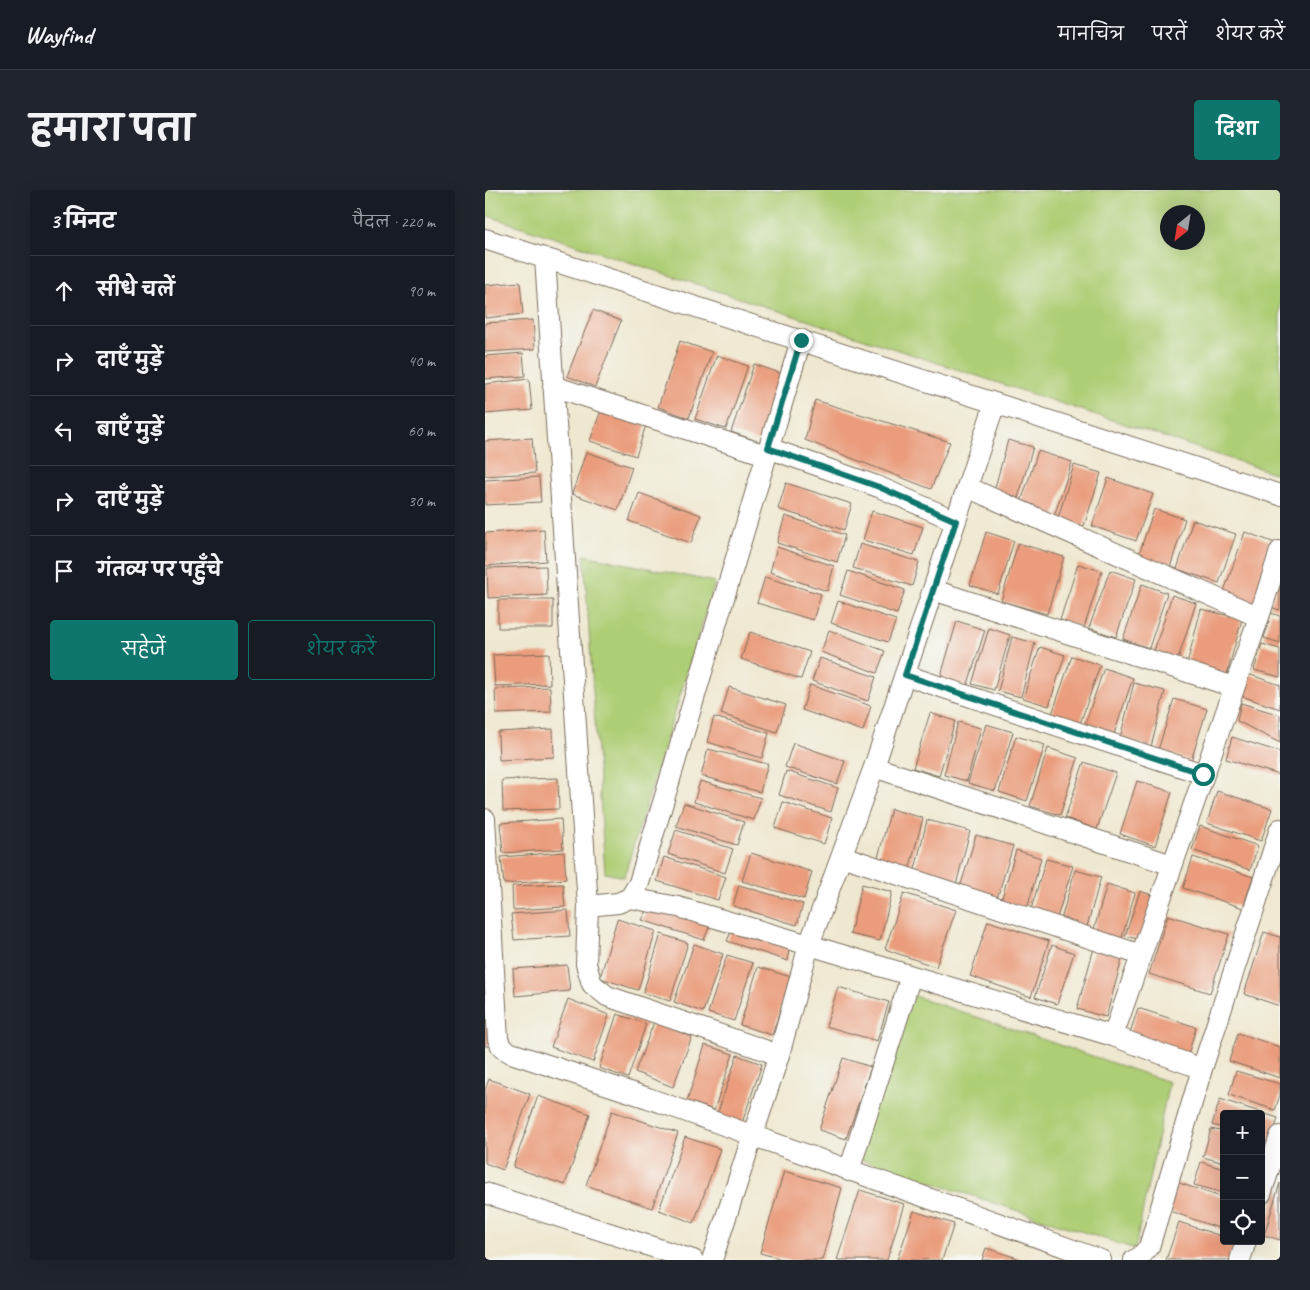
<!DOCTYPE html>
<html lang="hi">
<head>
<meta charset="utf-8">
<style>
  body { margin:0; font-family:Caveat,"Playpen Sans Deva",sans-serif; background:#20242c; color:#f1f3f6 }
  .controls { position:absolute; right:15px; bottom:15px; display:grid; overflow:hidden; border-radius:5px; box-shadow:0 5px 20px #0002 }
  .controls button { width:45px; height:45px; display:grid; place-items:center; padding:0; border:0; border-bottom:1px solid #363941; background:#171b24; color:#f1f3f6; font:25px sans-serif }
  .compass { position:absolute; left:675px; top:15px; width:45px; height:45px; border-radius:50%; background:#171b24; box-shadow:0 5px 20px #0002; rotate:210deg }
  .stop { position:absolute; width:15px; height:15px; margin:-11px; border:4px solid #0f766e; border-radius:50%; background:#fff }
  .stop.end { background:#0f766e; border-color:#fff; box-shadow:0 1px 5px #0008 }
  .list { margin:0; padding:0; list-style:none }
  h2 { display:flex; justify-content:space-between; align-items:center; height:65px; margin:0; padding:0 20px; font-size:21px }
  h2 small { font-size:16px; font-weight:400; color:#9ea1a6 }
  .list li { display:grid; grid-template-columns:32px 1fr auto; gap:15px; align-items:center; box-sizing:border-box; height:70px; padding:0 20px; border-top:1px solid #363941 }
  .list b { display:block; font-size:19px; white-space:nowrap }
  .list em { font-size:16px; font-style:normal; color:#9ea1a6 }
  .actions { display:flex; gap:10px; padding:15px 20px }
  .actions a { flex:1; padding:11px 0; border:1px solid #0f766e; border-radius:5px; text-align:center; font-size:18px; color:#0f766e }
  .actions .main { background:#0f766e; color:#fff }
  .icon { flex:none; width:28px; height:28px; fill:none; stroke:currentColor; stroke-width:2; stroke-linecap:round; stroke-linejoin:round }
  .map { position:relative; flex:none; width:795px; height:1070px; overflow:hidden; border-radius:5px }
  header { display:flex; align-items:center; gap:30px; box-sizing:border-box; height:70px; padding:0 25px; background:#171b24; border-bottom:1px solid #363941 }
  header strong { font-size:24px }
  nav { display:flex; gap:28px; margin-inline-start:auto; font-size:18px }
  .intro { display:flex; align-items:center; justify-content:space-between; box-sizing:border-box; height:120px; padding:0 30px }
  h1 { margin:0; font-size:35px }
  .button { padding:12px 22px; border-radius:5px; background:#0f766e; color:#fff; font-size:18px; font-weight:700 }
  main { display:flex; gap:30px; padding:0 30px }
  aside { flex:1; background:#171b24; border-radius:5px; box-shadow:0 5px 20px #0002 }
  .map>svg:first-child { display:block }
  .green { fill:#aece75; stroke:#747c4a; fill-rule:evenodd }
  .building { fill:#ea9c7c }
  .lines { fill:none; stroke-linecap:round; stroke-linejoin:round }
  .street-casing { stroke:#7a6c5c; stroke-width:22 }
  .street { stroke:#fff; stroke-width:20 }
  .route { stroke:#0f766e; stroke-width:6 }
</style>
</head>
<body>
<header>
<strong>Wayfind</strong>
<nav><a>मानचित्र</a><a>परतें</a><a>शेयर करें</a></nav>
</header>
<div class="intro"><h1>हमारा पता</h1><a class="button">दिशा</a></div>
<main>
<aside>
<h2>3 मिनट<small>पैदल · 220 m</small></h2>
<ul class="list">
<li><svg class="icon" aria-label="ahead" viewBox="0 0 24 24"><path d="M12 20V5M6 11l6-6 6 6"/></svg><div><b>सीधे चलें</b></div><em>90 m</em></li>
<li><svg class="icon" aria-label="right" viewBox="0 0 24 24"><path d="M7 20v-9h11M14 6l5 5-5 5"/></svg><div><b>दाएँ मुड़ें</b></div><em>40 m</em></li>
<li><svg class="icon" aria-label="left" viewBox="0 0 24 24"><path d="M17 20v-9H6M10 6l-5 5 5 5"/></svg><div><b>बाएँ मुड़ें</b></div><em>60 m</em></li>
<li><svg class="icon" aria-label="right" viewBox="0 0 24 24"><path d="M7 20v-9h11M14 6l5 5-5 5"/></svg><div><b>दाएँ मुड़ें</b></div><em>30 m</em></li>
<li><svg class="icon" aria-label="arrive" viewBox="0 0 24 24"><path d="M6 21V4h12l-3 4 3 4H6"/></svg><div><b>गंतव्य पर पहुँचे</b></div></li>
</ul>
<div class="actions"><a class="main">सहेजें</a><a>शेयर करें</a></div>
</aside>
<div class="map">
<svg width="795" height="1070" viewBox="0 0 795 1070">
  <rect width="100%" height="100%" fill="#f6f6f2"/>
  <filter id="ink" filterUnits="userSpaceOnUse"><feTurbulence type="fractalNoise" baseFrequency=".02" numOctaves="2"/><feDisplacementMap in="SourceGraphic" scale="10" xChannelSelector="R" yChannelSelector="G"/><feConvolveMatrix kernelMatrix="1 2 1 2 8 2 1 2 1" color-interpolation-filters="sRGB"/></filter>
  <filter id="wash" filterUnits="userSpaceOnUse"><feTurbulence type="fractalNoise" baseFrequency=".0096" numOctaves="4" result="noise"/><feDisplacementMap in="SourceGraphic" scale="20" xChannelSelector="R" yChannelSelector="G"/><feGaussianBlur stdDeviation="1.12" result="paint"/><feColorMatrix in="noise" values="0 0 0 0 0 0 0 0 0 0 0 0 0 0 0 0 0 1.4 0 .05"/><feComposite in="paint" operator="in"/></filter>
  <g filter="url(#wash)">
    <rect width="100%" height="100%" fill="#efe8d0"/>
    <!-- green -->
    <path class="green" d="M0,0H795V285L0,25ZM682,22H712V52H682Z
      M99,365L230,392L139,687L120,683Z
      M415,801L684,892L650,1059L362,965Z"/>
    <g id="blocks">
      <!-- building -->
      <path class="building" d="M35,92L38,124L0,128V95Z
        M108,120L136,131L110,197L82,186Z
        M48,130L50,159L0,162V133Z
        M195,151L227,162L204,228L173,217Z
        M38,163L40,186L0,189V166Z
        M232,165L263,176L241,239L210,229Z
        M269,174L298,184L275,252L246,242Z
        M44,189L47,220L0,224V194Z
        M330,210L465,252L446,299L320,250Z
        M116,220L161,235L151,266L105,251Z
        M47,248L50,283L0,286V251Z
        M523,250L548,257L533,308L509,301Z
        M553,261L587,272L569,326L535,315Z
        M101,262L147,277L133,320L87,304Z
        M589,275L616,283L599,336L573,328Z
        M54,287L56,312L0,315V290Z
        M623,288L668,304L651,351L607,336Z
        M301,293L367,314L359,340L293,319Z
        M154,303L216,325L206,353L144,331Z
        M669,319L700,329L685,378L653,367Z
        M387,321L438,337L429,365L378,350Z
        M300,326L360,345L352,372L292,353Z
        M708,330L751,344L734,393L692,379Z
        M59,339L61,371L0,376V343Z
        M501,342L529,351L513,404L485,395Z
        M760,342L793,354L772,416L738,404Z
        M533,353L579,367L562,424L516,411Z
        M375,354L434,372L427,396L368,378Z
        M292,357L349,376L342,401L285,382Z
        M593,374L617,381L599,438L575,430Z
        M61,376L62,405L3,408L2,378Z
        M625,380L651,389L631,447L604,438Z
        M363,381L420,400L412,424L355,405Z
        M280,387L336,404L328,430L272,413Z
        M795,387V420L785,417Z
        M657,394L682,403L664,458L638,449Z
        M687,405L711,413L693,469L669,461Z
        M13,410H68V438H13Z
        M353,411L411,430L403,452L346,433Z
        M716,419L757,429L742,484L702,474Z
        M786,423L795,426V453L779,448Z
        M472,431L500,440L482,497L455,489Z
        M504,438L525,445L509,500L487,494Z
        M344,440L400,461L392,483L336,462Z
        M265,442L325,462L316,489L256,469Z
        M527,447L550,453L536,507L513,501Z
        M777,454L795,459V487L769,480Z
        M555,457L580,465L564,516L538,508Z
        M64,463L65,494L10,496L8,465Z
        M587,466L615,475L595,534L567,524Z
        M335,468L391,487L383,511L327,491Z
        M619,478L648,488L629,544L600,534Z
        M763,484L795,495V519L756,506Z
        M649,493L680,501L666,557L635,548Z
        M325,495L386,516L378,541L317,520Z
        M65,497L66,522L11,524L10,499Z
        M244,497L301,515L292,542L236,524Z
        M689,509L722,519L706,571L673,560Z
        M756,513L795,525V553L752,531Z
        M445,523L470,531L454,586L428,578Z
        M229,527L284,543L277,568L222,552Z
        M473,532L496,538L482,591L459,585Z
        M501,534L528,542L510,601L483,593Z
        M68,539L69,567L14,570L13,542Z
        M531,546L560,555L542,611L514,602Z
        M747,547L795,562V585L741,569Z
        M308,553L360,571L352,594L300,577Z
        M563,558L593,568L575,625L545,616Z
        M223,559L283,574L275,602L216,586Z
        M599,572L631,583L612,639L580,628Z
        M301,581L353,598L346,622L294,605Z
        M73,588L74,619L18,621L17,590Z
        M215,591L276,608L269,630L209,612Z
        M652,591L687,602L670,656L635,644Z
        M732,601L787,619L776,651L722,633Z
        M298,612L347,628L339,654L290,638Z
        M199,613L259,632L252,655L191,636Z
        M406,619L438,628L423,684L391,675Z
        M76,629L78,659L18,663L15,633Z
        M442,630L485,641L471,695L429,684Z
        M715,636L773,656L765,680L707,660Z
        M191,640L248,659L240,683L183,664Z
        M491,645L528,656L511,712L474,701Z
        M531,660L556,668L542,719L516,711Z
        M79,662L81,689L19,694L16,667Z
        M266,663L327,682L319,709L257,691Z
        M179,667L241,687L233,710L172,691Z
        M708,667L768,687L758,718L698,698Z
        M561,669L588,676L571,731L545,723Z
        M590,680L616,687L601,740L575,733Z
        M78,694L80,717L28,720L27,696Z
        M377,694L407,702L395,751L365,744Z
        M622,694L650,703L635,754L607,746Z
        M254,695L318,714L312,735L248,716Z
        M655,701L670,706L656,750L640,746Z
        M419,703L471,720L451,777L400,759Z
        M164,717L225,735L219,750L157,730Z
        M83,720L85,746L29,750L26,724Z
        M683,725L744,744L725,803L664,784Z
        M132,729L171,741L153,800L115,788Z
        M503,731L564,751L546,807L485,786Z
        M248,737L304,757L303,771L242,751Z
        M779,742L795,747V816L759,804Z
        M176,744L203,753L185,811L158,803Z
        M209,754L238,764L218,822L189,812Z
        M567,755L589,763L572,814L550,807Z
        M609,758L638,766L621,827L592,819Z
        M242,765L268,773L249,831L223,823Z
        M82,775L85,801L30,806L28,779Z
        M273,777L306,787L287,845L255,835Z
        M353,797L404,812L392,851L341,836Z
        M83,809L124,825L108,872L66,857Z
        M0,817H2L6,856H0Z
        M653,818L711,837L703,865L644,846Z
        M132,824L161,834L143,888L114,878Z
        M169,832L207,847L188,897L150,882Z
        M753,843L795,857V888L744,871Z
        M220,855L248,864L229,920L202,911Z
        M252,865L277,874L257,933L232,925Z
        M358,868L386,877L361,949L334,940Z
        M751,881L795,894V905L790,920L744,905Z
        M4,889L45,904L18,980L0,973V900Z
        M53,906L105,924L80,995L28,977Z
        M735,909L793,928L785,953L776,950V924H739V938L727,935Z
        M127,921L193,943L167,1018L101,995Z
        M726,939L739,942V973L718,967Z
        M200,947L235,959L209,1033L174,1020Z
        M716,972L739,979V1003L709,995Z
        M299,981L357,998L337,1070H301L275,1063Z
        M691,992L739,1008V1040L682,1020Z
        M795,993V1050L779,1045Z
        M375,1000L419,1014L402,1070H352Z
        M429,1021L469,1034L457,1070H412Z
        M694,1032L739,1047V1051H752L750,1070H681Z
        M501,1058L539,1070H497Z"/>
    </g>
  </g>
  <g filter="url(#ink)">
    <use href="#blocks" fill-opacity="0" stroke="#7a6c5c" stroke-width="1"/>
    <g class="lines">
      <defs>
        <path id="street" d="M0,49L795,305
          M60,68L103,716L101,774L107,794L122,806L294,865
          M68,196L281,265
          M283,258L394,297L471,331
          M482,297L774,427
          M448,400L749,497
          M420,485L718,584
          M389,577L687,675
          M0,629L13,849L17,858L26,863L163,908L616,1070
          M357,666L656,765
          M145,708L193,717L324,755L628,846L717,879
          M103,716L133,713L145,708L154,693L316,150
          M628,846L774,427L795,361
          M364,981L426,786
          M0,1003L208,1070
          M776,1004L795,946
          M227,1070L294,865L324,755L389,577L510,213
          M649,1070L655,1067L664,1057L717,879L795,639
          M755,1070L761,1051"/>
      </defs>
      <!-- street casing -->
      <use href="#street" class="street-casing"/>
      <!-- street -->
      <use href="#street" class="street"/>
    </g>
  </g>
  <g class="lines" filter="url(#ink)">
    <!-- route -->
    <path class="route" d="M316,150L283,258L394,297L471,331L420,485L718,584"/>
  </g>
</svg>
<div class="controls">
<button>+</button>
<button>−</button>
<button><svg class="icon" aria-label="locate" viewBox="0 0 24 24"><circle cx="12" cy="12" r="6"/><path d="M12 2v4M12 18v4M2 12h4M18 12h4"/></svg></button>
</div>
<svg class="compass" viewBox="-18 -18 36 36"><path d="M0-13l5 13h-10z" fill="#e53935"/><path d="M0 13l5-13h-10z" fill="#9ea1a6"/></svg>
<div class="stop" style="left:718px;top:584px"></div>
<div class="stop end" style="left:316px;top:150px"></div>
</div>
</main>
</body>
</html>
